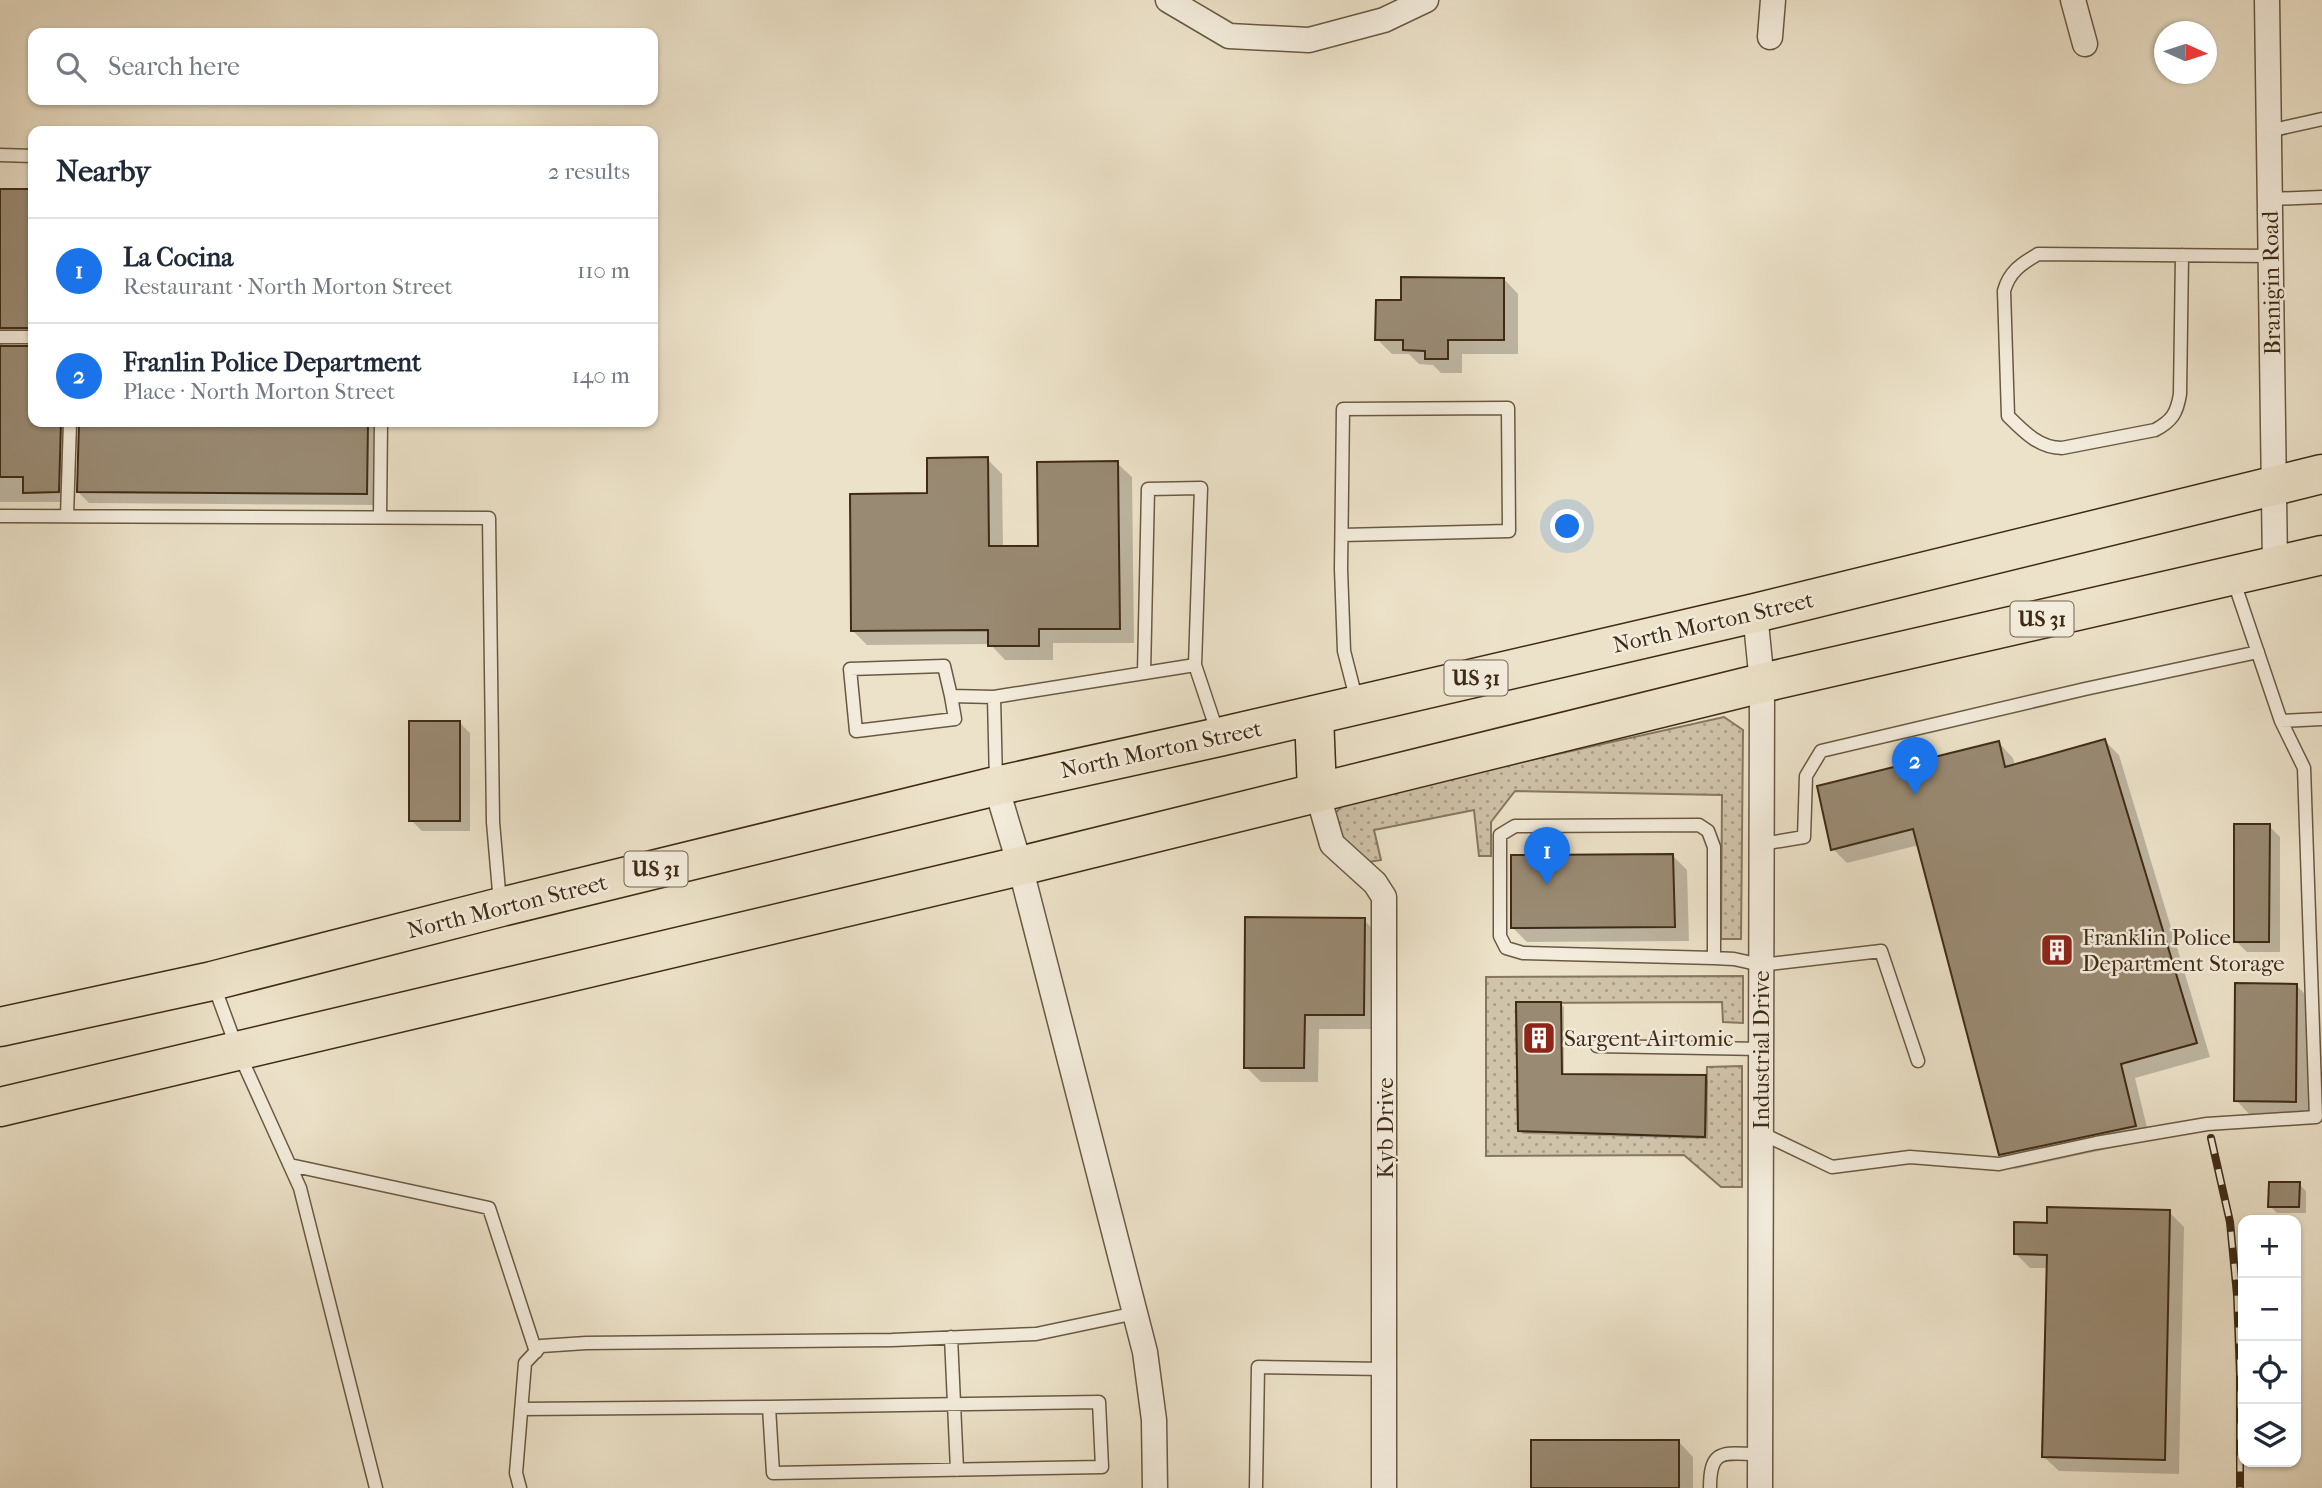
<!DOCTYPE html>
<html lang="en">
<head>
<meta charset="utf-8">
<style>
  body { margin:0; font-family:"IM FELL French Canon",serif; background:#f6f6f7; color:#1f2937 }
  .controls { position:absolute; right:21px; bottom:21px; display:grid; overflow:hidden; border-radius:14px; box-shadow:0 2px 5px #0004 }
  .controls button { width:63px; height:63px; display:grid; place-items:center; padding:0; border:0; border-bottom:2px solid #e0e1e3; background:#fff; color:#1f2937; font:35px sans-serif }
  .compass { position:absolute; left:2154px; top:21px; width:63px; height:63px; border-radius:50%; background:#fff; box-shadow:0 2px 5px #0004; rotate:93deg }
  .you { position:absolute; left:1568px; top:527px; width:24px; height:24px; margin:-18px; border:5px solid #fff; border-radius:50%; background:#1a73e8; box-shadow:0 0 0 10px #1a73e833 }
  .badge { display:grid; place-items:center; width:46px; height:46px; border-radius:50%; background:#1a73e8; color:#fff; font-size:23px; font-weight:700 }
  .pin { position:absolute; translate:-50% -58px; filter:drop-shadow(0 2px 4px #0008) }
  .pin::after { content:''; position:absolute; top:37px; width:24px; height:21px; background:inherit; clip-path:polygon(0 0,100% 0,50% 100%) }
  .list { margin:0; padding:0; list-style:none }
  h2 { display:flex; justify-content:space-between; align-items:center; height:91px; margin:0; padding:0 28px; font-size:30px }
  h2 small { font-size:23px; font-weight:400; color:#747a83 }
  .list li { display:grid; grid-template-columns:46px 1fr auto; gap:21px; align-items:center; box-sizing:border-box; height:105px; padding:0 28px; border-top:2px solid #e0e1e3 }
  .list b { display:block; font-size:26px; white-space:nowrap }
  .list p { margin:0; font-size:23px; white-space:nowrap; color:#747a83 }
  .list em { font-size:23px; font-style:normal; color:#747a83 }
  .icon { flex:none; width:38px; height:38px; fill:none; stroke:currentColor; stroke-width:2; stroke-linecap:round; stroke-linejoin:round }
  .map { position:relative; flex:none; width:2322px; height:1488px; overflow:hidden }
  .search { position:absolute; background:#fff; box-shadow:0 2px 5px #0004; left:28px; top:28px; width:630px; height:77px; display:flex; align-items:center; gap:18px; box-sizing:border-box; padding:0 24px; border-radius:14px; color:#747a83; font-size:26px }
  .panel { position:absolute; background:#fff; box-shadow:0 2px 5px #0004; left:28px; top:126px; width:630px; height:301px; border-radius:14px }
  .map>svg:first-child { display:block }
  .grass { fill:url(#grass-dots); stroke:#877760; stroke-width:2 }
  .shadow { fill:#0003 }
  .building { fill:#998a73; stroke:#3f2b15; stroke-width:2 }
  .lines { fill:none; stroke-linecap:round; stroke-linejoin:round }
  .service-casing { stroke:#6a5942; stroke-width:15 }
  .minor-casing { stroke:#6a5942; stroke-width:27 }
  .primary-casing { stroke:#3f2b15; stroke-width:41 }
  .service { stroke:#f3ecdc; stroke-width:12 }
  .minor { stroke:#f3ecdc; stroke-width:24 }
  .primary { stroke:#ece2c9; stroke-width:38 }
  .rail-casing { stroke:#3f2b15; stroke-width:8 }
  .rail { stroke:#f3ecdc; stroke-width:5; stroke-dasharray:16; stroke-linecap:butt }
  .labels { text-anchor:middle; stroke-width:5; stroke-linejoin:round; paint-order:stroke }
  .shield { fill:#f3ecdc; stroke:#756551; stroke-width:2 }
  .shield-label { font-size:21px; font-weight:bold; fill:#3f2b15 }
  .street-label { font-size:23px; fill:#3f2b15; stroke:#f3ecdc }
  .poi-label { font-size:23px; fill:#3f2b15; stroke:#f3ecdc; text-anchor:start }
</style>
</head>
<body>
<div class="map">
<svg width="2322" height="1488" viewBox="0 0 2322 1488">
  <defs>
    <pattern id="grass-dots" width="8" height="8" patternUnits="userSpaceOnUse" patternTransform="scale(1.75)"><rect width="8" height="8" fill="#cfc3aa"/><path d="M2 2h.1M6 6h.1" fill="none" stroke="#a99f89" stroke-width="1.8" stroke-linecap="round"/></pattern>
  </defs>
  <rect width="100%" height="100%" fill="#ece2c9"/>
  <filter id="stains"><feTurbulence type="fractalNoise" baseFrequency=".00286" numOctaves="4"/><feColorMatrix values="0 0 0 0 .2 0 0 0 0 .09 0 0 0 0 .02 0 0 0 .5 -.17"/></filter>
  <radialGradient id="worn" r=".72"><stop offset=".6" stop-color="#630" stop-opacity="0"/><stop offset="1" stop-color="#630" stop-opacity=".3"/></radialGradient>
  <!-- grass -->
  <path class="grass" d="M1724,717L1743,730L1741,939H1721L1722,795L1515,791L1491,822V856H1479L1474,810L1374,830L1381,860L1369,862L1335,838L1332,817L1346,801Z
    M1743,976V1023L1723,1022L1722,1002L1516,1003L1518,1131L1705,1137L1707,1067L1742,1066V1187H1721L1684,1155L1486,1156V977Z"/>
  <!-- shadow -->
  <path class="shadow" d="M0,190L33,191V339L6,340L2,347H33V422H378V505L89,503L78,492L80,424L74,428L69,502H0Z
    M1504,279L1518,294V354H1462V373H1441L1433,365L1419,364L1409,354H1392L1377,339L1402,302Z
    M987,459L1002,474L1003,548H1040L1117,463L1132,477L1134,643H1053V660H1005L990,644L867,645L853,631L929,495Z
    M459,722L470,733V831H422L411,820Z
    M2105,741L2119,755L2210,1057L2135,1078L2150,1140L2015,1169L2000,1154L1919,845L1847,863L1833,849L1999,743L2013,758L2015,766Z
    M2269,826L2280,837V952H2247L2236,941Z
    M1673,856L1687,870L1689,941L1527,942L1512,927Z
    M1364,920L1379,935L1378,1029H1319L1318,1082H1261L1246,1067Z
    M2297,986L2311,1000L2310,1116L2250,1115L2236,1100Z
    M1561,1004L1564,1007V1076L1705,1077L1708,1080V1139L1523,1134L1520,1131Z
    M2299,1184L2306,1191V1213H2277L2270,1206Z
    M2169,1212L2184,1227L2179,1474L2059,1471L2044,1457L2048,1268H2030L2015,1253L2048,1224Z
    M1679,1442L1693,1457V1488H1533Z"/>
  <!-- building -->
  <path class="building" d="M0,189H33V328H0Z
    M1401,277L1504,278V340H1448V359H1425V351L1403,350V340H1375L1376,300H1401Z
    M0,346H33V422H61L59,492L23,493V477H0Z
    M79,422H368L367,494L77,492Z
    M988,457L989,546H1038L1037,462L1118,461L1120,629H1039V646H988V630L851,631L850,494L927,493V458Z
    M409,721H460V821H409Z
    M2105,739L2197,1043L2121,1064L2136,1126L1999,1155L1913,829L1831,850L1817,786L1999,741L2005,767Z
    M2234,824H2270L2269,942H2234Z
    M1673,854L1675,927L1511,928V855Z
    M1245,917L1365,918L1364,1015H1305L1304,1068H1244Z
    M2235,983L2297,984L2296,1102L2234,1101Z
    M1516,1002H1561L1562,1074L1706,1075L1705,1137L1518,1131Z
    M2269,1182H2300L2299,1207H2268Z
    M2047,1207L2170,1210L2165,1460L2042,1457L2047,1255L2014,1254V1222L2047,1223Z
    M1531,1440H1679V1488H1531Z"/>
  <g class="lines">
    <defs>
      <path id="service" d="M2269,131L2322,119
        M0,155L33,156
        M2270,199L2322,197
        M2182,255L2180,394C2177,413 2172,421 2155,430L2062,448C2039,448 2023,431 2008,416L2004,291C2009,272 2021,264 2038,254L2271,256
        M0,337H33
        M0,516L489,518L493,822L500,903
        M67,516L70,422
        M380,518L381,422
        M1342,535L1509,531L1508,408L1343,409L1341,569L1344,651L1357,702
        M2233,579L2281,721L2322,719
        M1195,665L1218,734
        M951,696L955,719L856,731L850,669L944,666L951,696L994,697
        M996,782L994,697L1195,665L1201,488L1148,489L1144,673
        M1762,844L1804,837L1806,776L1821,751L2085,689L2258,652
        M1714,958V847L1708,831L1699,825L1515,826L1500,835V936L1506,948L1523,953L1714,958L1734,959L1761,965L1881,951L1918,1061
        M213,983L238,1051L300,1188L376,1488
        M1597,1046L1761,1049
        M1761,1133L1832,1167L1910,1157L1999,1164L2096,1143L2207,1124L2316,1117L2304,768L2281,721
        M290,1165L489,1208L536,1352
        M951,1337L957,1470
        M521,1409L769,1407L773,1473L1102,1467L1099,1402L769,1407
        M520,1488L516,1473L525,1363L541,1346L586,1343L892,1340L1036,1334L1136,1313
        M1256,1488L1258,1367L1384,1369
        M1710,1488C1710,1446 1725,1454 1760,1454"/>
      <path id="minor" d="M1168,0L1229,36L1309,40L1384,20L1426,0
        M2073,0L2085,44
        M2267,0L2275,566
        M1770,37L1773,0
        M1755,613L1762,683L1760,1488
        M996,786L1020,866L1145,1352L1154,1420L1155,1488
        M1317,792L1332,844L1375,883L1384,897V1488"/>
      <path id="primary" d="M1314,715L1317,792
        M0,1027L212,981L501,907L996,786L1219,737L1755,613L2322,474
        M0,1107L1020,866L1762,683L2322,555"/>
    </defs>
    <!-- service casing -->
    <use href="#service" class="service-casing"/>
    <!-- minor casing -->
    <use href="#minor" class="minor-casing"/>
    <!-- primary casing -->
    <use href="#primary" class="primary-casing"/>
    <!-- service -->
    <use href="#service" class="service"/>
    <!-- minor -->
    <use href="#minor" class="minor"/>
    <!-- primary -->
    <use href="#primary" class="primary"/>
    <defs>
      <path id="rail" d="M2211,1138L2230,1222L2237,1295L2240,1374V1488"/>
    </defs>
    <!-- rail casing -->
    <use href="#rail" class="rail-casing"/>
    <!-- rail -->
    <use href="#rail" class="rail"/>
  </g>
  <!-- icons -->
  <defs>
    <symbol id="building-square" viewBox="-11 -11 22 22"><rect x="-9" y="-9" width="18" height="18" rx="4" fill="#8f2418" stroke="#f3ecdc"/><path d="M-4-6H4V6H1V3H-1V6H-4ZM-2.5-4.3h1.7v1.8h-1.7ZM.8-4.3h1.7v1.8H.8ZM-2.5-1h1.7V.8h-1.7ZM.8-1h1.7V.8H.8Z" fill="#fff"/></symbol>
  </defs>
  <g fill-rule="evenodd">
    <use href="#building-square" x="2038" y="931" width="38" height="38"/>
    <use href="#building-square" x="1520" y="1019" width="38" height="38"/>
  </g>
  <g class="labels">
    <!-- shield labels -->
    <g class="shield">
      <rect x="2010.5" y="601.5" width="63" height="35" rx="5"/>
      <rect x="1444.5" y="660.5" width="63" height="35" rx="5"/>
      <rect x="624.5" y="851.5" width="63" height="35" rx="5"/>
    </g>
    <g class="shield-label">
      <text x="2042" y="626">US 31</text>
      <text x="1476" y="685">US 31</text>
      <text x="656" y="876">US 31</text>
    </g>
    <!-- street labels -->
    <g class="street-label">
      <text transform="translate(2271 283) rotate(-91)" y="8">Branigin Road</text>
      <text transform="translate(1713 622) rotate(-13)" y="8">North Morton Street</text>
      <text transform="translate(1161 749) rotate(-12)" y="8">North Morton Street</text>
      <text transform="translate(507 906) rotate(-14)" y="8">North Morton Street</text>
      <text transform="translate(1761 1050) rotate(-90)" y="8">Industrial Drive</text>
      <text transform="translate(1385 1128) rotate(-90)" y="8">Kyb Drive</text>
    </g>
    <!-- poi labels -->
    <g class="poi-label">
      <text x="2082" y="945">Franklin Police<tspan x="2082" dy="26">Department Storage</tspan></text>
      <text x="1564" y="1046">Sargent Airtomic</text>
    </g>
  </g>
  <rect width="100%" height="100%" filter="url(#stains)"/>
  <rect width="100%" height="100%" fill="url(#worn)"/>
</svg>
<div class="controls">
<button>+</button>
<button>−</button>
<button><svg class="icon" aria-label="locate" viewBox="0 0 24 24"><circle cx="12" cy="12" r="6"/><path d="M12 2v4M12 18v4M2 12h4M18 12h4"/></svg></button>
<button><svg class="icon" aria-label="layers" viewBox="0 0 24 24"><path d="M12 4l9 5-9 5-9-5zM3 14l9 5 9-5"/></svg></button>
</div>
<svg class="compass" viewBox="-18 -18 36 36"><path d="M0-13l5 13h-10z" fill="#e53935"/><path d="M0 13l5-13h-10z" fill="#747a83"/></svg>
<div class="you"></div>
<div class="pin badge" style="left:1547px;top:885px">1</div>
<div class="pin badge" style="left:1915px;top:795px">2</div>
<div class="search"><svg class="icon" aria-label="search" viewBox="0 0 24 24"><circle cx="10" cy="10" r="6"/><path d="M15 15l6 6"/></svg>Search here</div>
<section class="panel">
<h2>Nearby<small>2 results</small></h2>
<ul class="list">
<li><span class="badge">1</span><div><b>La Cocina</b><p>Restaurant · North Morton Street</p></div><em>110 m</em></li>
<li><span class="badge">2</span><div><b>Franlin Police Department</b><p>Place · North Morton Street</p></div><em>140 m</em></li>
</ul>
</section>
</div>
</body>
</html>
